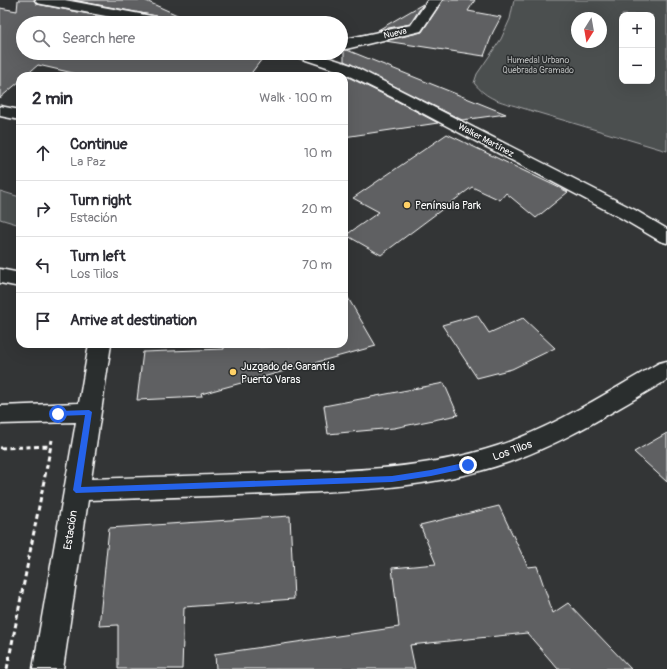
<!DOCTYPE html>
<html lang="en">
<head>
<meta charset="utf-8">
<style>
  body { margin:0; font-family:Pangolin,sans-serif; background:#f2f2f3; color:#2b2b33 }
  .controls { position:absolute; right:12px; top:12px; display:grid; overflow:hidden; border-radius:8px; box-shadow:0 4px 16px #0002 }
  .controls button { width:36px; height:36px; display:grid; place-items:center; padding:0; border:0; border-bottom:1px solid #e1e1e2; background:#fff; color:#2b2b33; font:20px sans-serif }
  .compass { position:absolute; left:571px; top:12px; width:36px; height:36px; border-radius:50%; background:#fff; box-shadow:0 4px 16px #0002; rotate:191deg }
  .stop { position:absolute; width:12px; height:12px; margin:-9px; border:3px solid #2563eb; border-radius:50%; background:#fff }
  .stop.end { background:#2563eb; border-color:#fff; box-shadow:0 1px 4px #0008 }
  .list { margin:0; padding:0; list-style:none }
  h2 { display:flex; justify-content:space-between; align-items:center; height:52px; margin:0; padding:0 16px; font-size:17px }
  h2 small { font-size:13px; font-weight:400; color:#7c7c81 }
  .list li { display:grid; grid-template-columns:26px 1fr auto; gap:12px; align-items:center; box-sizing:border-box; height:56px; padding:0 16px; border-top:1px solid #e1e1e2 }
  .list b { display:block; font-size:15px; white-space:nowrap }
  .list p { margin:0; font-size:13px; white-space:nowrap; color:#7c7c81 }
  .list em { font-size:13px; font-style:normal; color:#7c7c81 }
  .icon { flex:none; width:22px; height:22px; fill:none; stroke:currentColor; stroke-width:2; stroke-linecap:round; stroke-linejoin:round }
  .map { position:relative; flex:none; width:667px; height:669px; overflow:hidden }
  .search { position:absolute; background:#fff; box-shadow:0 4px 16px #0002; left:16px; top:16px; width:332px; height:44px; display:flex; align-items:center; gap:10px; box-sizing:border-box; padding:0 14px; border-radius:22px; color:#7c7c81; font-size:15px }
  .panel { position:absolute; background:#fff; box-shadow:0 4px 16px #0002; left:16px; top:72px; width:332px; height:276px; border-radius:12px }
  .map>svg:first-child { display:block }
  .green { fill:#4c4f50; stroke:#a6a7a8; fill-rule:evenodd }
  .building { fill:#5f6162; stroke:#fff }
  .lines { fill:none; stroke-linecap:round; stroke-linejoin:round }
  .minor-casing { stroke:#fff; stroke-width:3 }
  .path { stroke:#fff; stroke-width:3; stroke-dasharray:5 3.5; stroke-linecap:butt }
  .minor { fill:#2a2d2e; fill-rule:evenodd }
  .route { fill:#2563eb }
  .poi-dot { fill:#ffd166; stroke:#2a2d2e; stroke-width:1.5 }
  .labels { text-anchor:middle; stroke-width:3; stroke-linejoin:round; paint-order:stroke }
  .far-street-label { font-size:9px; fill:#fff; stroke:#2a2d2e }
  .far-park-label { font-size:9px; fill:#b7b9b9; stroke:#2a2d2e }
  .poi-label { font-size:11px; fill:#fff; stroke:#2a2d2e; text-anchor:start }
  .street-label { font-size:11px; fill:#fff; stroke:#2a2d2e }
</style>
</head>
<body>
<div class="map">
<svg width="667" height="669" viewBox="0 0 667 669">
  <rect width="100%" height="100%" fill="#333536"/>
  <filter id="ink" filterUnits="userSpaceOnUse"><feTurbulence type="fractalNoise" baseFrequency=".025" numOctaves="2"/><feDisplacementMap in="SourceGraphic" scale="8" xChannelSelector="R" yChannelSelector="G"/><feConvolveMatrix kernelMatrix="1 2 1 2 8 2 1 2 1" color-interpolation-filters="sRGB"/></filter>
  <g filter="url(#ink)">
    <!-- green -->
    <path class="green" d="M514,0H667V151L519,107C499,101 488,100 474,83L477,74L501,39L510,19ZM622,15H652V81H622ZM577,18H601V42H577Z
      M0,191L20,197V225L0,219Z"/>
    <!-- building -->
    <path class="building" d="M18,0H34L37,4L135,23H23V53H262L265,55L249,76H86L38,65L25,76H20V81L0,98V8L17,11Z
      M73,0H144L195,23H175L172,19Z
      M443,0H475L468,11L501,17L493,32L484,56L385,41L422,32Z
      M423,4L410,24L378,30Z
      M344,50H347L506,114L462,120L344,61Z
      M344,75L393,99L438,123L344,137Z
      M447,134L568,192L536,218L506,193L500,200L472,187L381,255L346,235L379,212L353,198Z
      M344,291L376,346L201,394L202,397L137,400L143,352L224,349V344H259V347L344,344Z
      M477,315L489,333L523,318L555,348L512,369L477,378L442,325Z
      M444,383L458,415L394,428L328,434L324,406Z
      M667,433V482L634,452Z
      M499,506L528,567L537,566L553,613L568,603L631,669H558L527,633L410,645L415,669H216L215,654L399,627L392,568L436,564L420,525Z
      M290,516L294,599L184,607L182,669H118V625L99,626L109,528Z"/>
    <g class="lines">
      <defs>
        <path id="minor" d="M35,0H65L167,19L172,20L174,23H143L42,4L37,3Z
          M428,0H442L421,31L346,49L341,48V38L346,39L411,25Z
          M291,53H315L351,65L635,210L667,229V243L660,241L621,218L394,98L339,71L294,56Z
          M0,106L20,110V120L0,116Z
          M0,269L20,273V287L0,283Z
          M89,344H111L91,479C154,477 216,475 279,473C352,471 427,469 497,446C555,427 606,393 659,363L667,361V380C615,410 566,442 509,462C431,489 351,491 270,494C209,496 149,498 88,500L63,669H33L76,422L0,424V406L79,403Z"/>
      </defs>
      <!-- minor casing -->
      <use href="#minor" class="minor-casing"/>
      <!-- path -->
      <path class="path" d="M0,448L51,446
        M7,669L52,440"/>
      <!-- minor -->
      <use href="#minor" class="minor"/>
    </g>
  </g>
  <!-- route -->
  <path class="route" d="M89,410L92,412L81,487L392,476L431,470L468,462L472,465L468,468L431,476L392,482L76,493L73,490L85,415L58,416L54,414L58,411Z"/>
  <!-- markers -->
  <g class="poi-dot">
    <circle cx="407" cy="205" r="4"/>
    <circle cx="233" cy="372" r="4"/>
  </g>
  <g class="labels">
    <!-- far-street labels -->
    <g class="far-street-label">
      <text transform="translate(395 33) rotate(-13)" y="3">Nueva</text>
      <text transform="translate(486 140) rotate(28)" y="3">Walker Martínez</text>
    </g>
    <!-- far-park labels -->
    <g class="far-park-label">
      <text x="538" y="63">Humedal Urbano<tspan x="538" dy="10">Quebrada Gramado</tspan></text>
    </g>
    <!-- poi labels -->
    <g class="poi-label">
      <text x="415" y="209">Península Park</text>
      <text x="241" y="370">Juzgado de Garantía<tspan x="241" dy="13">Puerto Varas</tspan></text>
    </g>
    <!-- street labels -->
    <g class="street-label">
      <text transform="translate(512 450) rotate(-20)" y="4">Los Tilos</text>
      <text transform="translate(70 530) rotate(-81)" y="4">Estación</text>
    </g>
  </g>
</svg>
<div class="controls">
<button>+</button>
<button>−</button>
</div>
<svg class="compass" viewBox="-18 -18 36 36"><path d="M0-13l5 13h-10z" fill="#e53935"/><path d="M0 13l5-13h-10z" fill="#7c7c81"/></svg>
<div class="stop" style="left:58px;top:414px"></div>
<div class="stop end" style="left:468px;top:465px"></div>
<div class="search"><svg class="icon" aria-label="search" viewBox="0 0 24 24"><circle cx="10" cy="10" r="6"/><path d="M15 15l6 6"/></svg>Search here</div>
<section class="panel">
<h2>2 min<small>Walk · 100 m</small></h2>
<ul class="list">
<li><svg class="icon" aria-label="ahead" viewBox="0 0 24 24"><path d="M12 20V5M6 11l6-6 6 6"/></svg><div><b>Continue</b><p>La Paz</p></div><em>10 m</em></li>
<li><svg class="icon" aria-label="right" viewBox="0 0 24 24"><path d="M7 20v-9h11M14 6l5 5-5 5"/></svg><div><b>Turn right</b><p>Estación</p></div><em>20 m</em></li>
<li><svg class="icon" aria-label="left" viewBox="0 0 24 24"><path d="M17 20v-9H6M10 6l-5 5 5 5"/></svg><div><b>Turn left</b><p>Los Tilos</p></div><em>70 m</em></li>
<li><svg class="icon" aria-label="arrive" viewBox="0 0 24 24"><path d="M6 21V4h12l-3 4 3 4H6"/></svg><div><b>Arrive at destination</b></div></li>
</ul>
</section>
</div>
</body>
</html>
